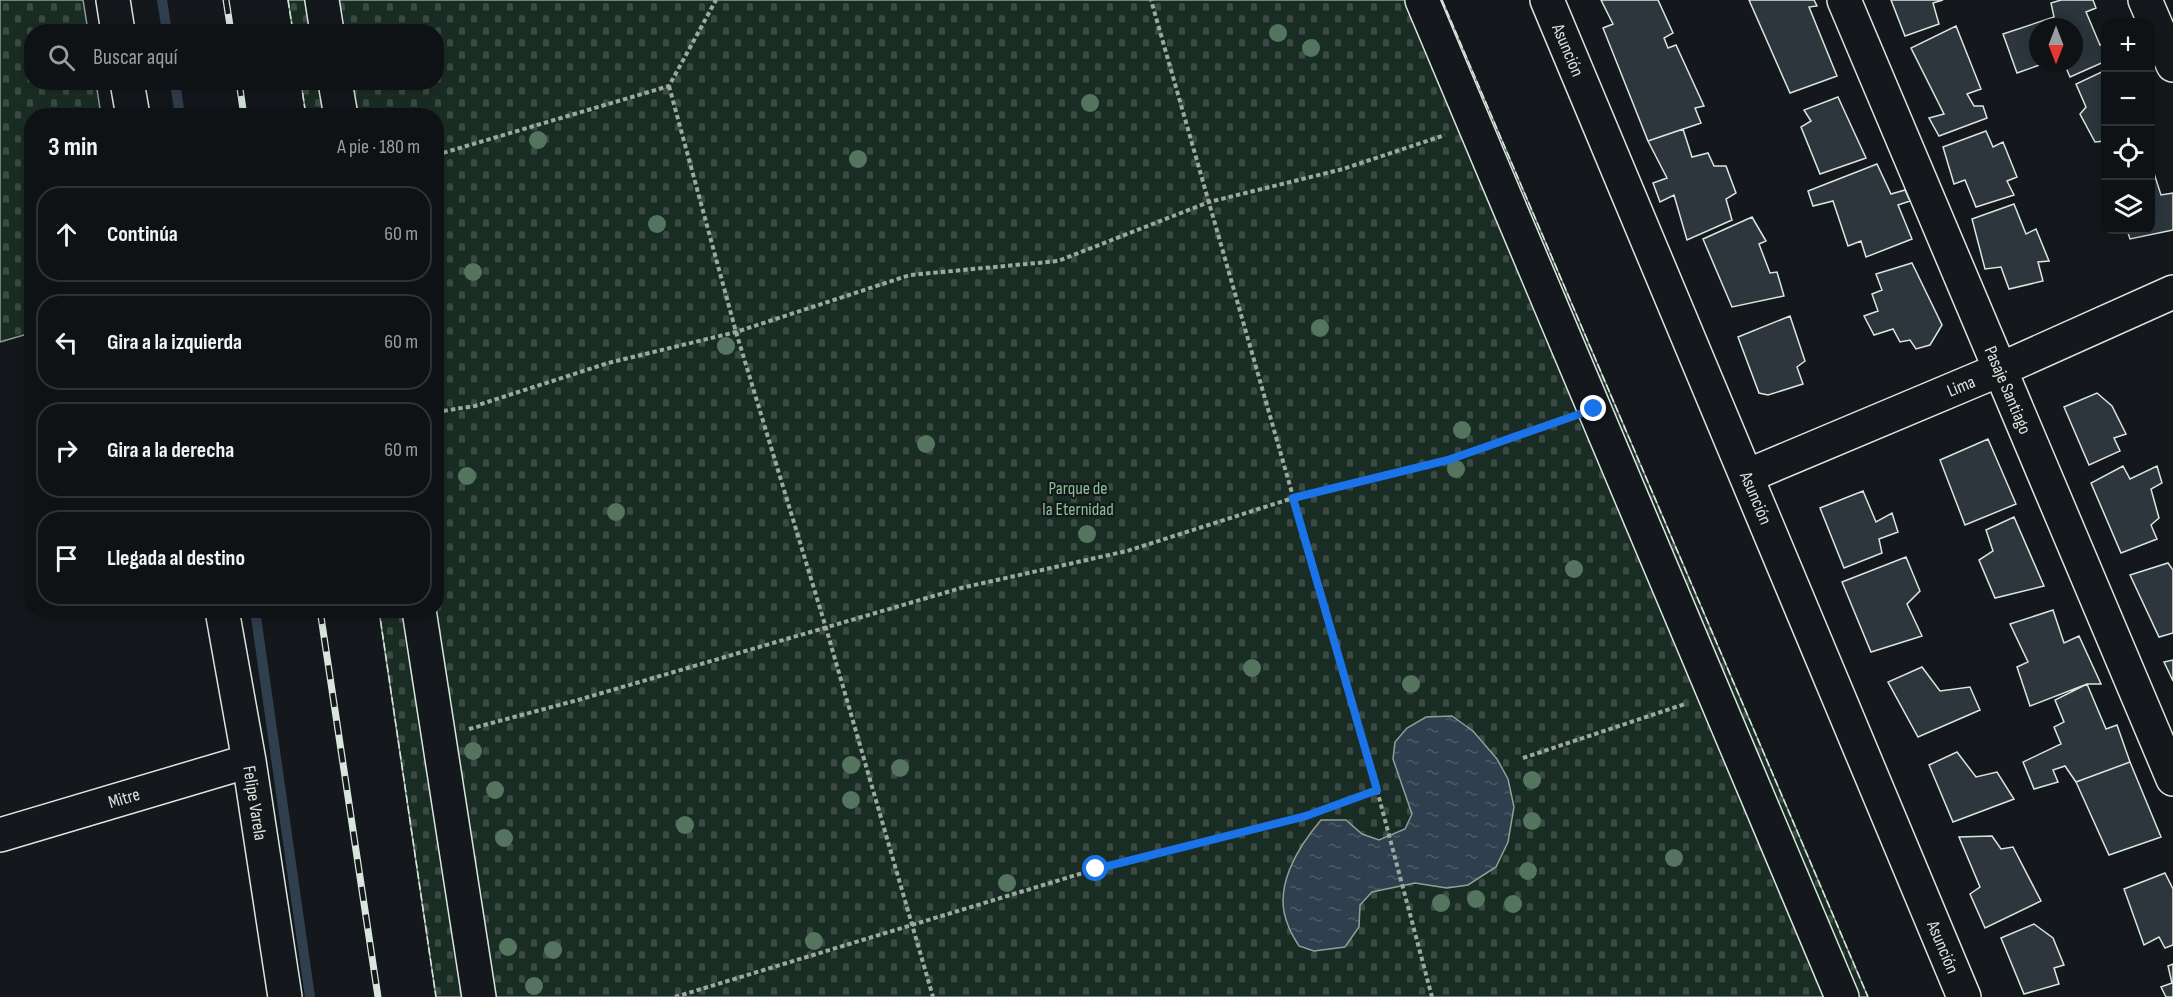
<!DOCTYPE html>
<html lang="es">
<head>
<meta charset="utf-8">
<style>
  body { margin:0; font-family:"Sofia Sans Condensed",sans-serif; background:#1d2022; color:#f1f3f6 }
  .controls { position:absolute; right:18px; top:18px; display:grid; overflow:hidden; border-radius:12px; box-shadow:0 3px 15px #0003 }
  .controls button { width:54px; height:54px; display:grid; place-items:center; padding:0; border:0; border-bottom:2px solid #2f3234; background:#0f1215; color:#f1f3f6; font:30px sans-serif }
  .compass { position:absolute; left:2029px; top:18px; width:54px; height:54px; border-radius:50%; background:#0f1215; box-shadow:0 3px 15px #0003; rotate:180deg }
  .stop { position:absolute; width:18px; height:18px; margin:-14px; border:4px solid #1a73e8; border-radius:50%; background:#fff }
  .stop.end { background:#1a73e8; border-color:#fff; box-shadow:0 2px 6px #0008 }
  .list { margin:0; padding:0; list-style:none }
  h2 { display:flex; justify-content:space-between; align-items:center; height:78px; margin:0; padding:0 24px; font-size:26px }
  h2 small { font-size:20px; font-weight:400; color:#9b9ea0 }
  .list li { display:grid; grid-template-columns:39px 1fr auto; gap:18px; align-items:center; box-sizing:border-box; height:96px; margin:0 12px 12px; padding:0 12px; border:2px solid #2f3234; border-radius:24px }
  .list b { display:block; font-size:22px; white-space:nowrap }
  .list em { font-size:20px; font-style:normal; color:#9b9ea0 }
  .icon { flex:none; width:33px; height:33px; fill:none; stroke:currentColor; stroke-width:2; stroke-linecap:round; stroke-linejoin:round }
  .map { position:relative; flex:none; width:2173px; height:997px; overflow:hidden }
  .search { position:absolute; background:#0f1215; box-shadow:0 3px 15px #0003; left:24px; top:24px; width:420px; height:66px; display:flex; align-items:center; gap:15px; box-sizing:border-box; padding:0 21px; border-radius:24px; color:#9b9ea0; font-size:22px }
  .panel { position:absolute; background:#0f1215; box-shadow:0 3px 15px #0003; left:24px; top:108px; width:420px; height:510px; border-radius:24px }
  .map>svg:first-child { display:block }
  .cemetery { fill:url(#cemetery-stones); stroke:#939e99; stroke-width:1.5 }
  .water { fill:url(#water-ripples); stroke:#939e99; stroke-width:1.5 }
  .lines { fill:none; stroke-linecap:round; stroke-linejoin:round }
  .stream { stroke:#2f3f4d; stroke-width:10 }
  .building { fill:#2c363c; stroke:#d8e6dc; stroke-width:1.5 }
  .minor-casing { stroke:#d8e6dc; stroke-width:36 }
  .path { stroke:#9da8a2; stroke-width:4; stroke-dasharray:4.5 3; stroke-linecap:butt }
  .minor { stroke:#14181c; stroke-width:33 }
  .rail-casing { stroke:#d8e6dc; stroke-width:7 }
  .rail { stroke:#14181c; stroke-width:4.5; stroke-dasharray:14; stroke-linecap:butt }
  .fence { stroke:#d8e6dc; stroke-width:1.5; stroke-dasharray:8 3; stroke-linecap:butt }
  .tree { fill:#55745f }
  .route { stroke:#1a73e8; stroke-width:8 }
  .labels { text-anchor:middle; stroke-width:4.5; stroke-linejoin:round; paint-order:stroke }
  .street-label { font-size:18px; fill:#d8e6dc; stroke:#14181c }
  .park-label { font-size:18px; fill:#8ac095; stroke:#14181c }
</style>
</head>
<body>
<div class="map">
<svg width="2173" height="997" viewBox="0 0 2173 997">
  <defs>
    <pattern id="cemetery-stones" width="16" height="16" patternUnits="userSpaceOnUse" patternTransform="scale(1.5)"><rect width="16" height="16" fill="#1a2d24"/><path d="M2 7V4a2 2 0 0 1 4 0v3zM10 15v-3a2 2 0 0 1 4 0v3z" fill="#3b4b43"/></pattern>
    <pattern id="water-ripples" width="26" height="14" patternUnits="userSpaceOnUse" patternTransform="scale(1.5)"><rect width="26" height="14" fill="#2f3f4d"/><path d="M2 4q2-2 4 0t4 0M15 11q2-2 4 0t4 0" fill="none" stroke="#4c5b66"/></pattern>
  </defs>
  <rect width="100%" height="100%" fill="#14181c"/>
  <!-- cemetery -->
  <path class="cemetery" d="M0,0H83L88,31L32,32V82L96,83L101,115L32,116L31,333L0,342Z
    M288,0H1442L1868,997H436L379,611L436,610V116L306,115L301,83L436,82V32L293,31Z"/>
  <!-- water -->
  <path class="water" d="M1452,716L1473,731L1497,759L1508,779L1514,807L1508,842L1496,867L1468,885L1447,888L1415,883L1372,892L1360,905L1359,927L1345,947L1314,951L1299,946C1295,939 1290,932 1288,925C1272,888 1298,847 1321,820H1346L1362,834L1379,840L1405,829L1412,814L1393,759L1395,742L1407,728L1426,717Z"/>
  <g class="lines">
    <!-- stream -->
    <path class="stream" d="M162,0L167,32
      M175,82L180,116
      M255,610L310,997"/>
  </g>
  <!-- building -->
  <path class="building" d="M1601,0H1658L1673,33L1664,38L1668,48L1676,45L1704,106L1695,108L1701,123L1648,141L1603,28L1613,24Z
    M1749,0H1814L1817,6L1809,7L1837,76L1790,93Z
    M1891,0H1943L1933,3L1939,24L1905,36Z
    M2061,0H2093L2096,8L2086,12L2100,45L2106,42V61L2070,77L2064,63H2074V27H2038V63H2045L2017,73L2003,34L2054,17L2051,3Z
    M1956,26L1981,89L1967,94L1974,106H1983L1987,118L1939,136L1929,118L1944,114L1911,48Z
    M2106,70V141L2095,142L2080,114L2086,107L2076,84Z
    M1838,97L1866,158L1820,174L1801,127L1811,121L1804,110Z
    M1683,129L1692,157L1708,153L1714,166H1726L1736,193L1726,199L1732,220L1687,240L1674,195L1660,202L1653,183L1667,178L1648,141Z
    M1986,131L1993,147L2003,142L2017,177L2007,181L2014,195L1976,207L1965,180L1954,184L1943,147Z
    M1877,164L1891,194L1905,190L1910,201L1898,205L1912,239L1866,257L1861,241L1848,246L1833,201L1813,206L1808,191Z
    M2150,167H2152L2161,195L2173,193V230L2130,239L2127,230H2150Z
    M2014,204L2026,234L2036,229L2049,261L2038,262L2043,281L2009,289L2001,267L1985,269L1972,219Z
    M1752,217L1766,241L1759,244L1770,273L1777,272L1784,296L1732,307L1703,239Z
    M1912,263L1942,325L1930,345L1916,349L1910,340L1900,342L1893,329L1874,335L1864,316L1878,311L1872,294L1882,290L1876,274Z
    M1790,316L1805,361L1797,367L1803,384L1768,395L1759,393L1738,337Z
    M2097,393L2112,406L2126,434L2114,438L2120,451L2089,465L2064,407Z
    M1988,439L2016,504L1965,525L1940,460Z
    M2123,466L2130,479L2157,466L2162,483L2151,489L2159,518L2151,525L2157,539L2121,553L2091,483Z
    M1863,491L1876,522L1892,513L1898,532L1879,539L1882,553L1844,568L1820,508Z
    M2014,517L2044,586L1995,598L1979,560L1993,551L1986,530Z
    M1906,557L1920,591L1907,604L1922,636L1871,652L1842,582Z
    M2168,563L2173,570V633L2159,637L2130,575Z
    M2053,610L2064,643L2079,636L2101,684H2087L2030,706L2017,667L2028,662L2010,624Z
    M2173,660V681L2164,662Z
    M1922,667L1940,691L1970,687L1980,710L1918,737L1888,682Z
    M2087,684L2106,729L2117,725L2130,762L2076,782L2065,766L2053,770L2058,782L2034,789L2023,762L2061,744L2054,727L2064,722L2055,700Z
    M1957,752L1976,777L1997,772L2014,799L1953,822L1929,765Z
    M2130,762L2161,837L2109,855L2076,782Z
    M1992,836L2001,849L2013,847L2041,901L1985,928L1970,894L1980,887L1959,837Z
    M2165,873L2173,889V945L2165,948L2159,937L2144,945L2124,889Z
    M2034,924L2053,938L2064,965L2054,968L2059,984L2024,994L2001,938Z
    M2173,964V997H2166L2161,987L2172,983L2168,966Z"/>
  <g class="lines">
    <defs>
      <path id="minor" d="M113,0L118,32
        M322,0L327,32
        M1422,0L1842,997
        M1547,0L1964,997
        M1844,0L2173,779
        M2145,0L2173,65
        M127,82L133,116
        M335,82L341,116
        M1747,476L1999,370L2173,292
        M222,610L249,761L285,997
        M419,610L479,997
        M0,835L249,761"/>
    </defs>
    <!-- minor casing -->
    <use href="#minor" class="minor-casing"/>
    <!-- path -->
    <path class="path" d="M669,86L736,332L826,628L933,997
      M436,155L669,86L716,0
      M436,412L475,406L608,363L736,332L910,275L1058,261L1209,202L1343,169L1445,135
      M469,729L578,700L961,588L1127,551L1293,498L1448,460L1564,420
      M1523,758L1685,704
      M1377,790L1432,997
      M675,997L1096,869L1306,816L1377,790L1151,0"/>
    <!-- minor -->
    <use href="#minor" class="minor"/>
    <defs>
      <path id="rail" d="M226,0L231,32
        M239,82L244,116
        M320,610L378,997"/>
    </defs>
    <!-- rail casing -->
    <use href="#rail" class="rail-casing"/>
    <!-- rail -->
    <use href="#rail" class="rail"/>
    <!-- fence -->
    <path class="fence" d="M288,0L293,32
      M1442,0L1868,997
      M301,82L306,116
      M379,610L436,997"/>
  </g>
  <!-- trees -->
  <g class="tree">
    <circle cx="1278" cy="33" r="9"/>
    <circle cx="1311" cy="48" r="9"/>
    <circle cx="1090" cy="103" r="9"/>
    <circle cx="538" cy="140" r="9"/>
    <circle cx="858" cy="159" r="9"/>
    <circle cx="657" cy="224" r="9"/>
    <circle cx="473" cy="272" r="9"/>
    <circle cx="1320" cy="328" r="9"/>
    <circle cx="726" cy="346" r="9"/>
    <circle cx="1462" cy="430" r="9"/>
    <circle cx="926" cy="444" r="9"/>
    <circle cx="1456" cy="469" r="9"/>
    <circle cx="467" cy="476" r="9"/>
    <circle cx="616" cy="512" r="9"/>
    <circle cx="1087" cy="534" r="9"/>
    <circle cx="1574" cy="569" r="9"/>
    <circle cx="1252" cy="668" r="9"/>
    <circle cx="1411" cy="684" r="9"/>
    <circle cx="473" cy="751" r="9"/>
    <circle cx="851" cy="765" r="9"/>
    <circle cx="900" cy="768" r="9"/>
    <circle cx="1532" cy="780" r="9"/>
    <circle cx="495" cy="790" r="9"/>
    <circle cx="851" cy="800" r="9"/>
    <circle cx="1532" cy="821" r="9"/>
    <circle cx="685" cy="825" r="9"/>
    <circle cx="504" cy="838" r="9"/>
    <circle cx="1674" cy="858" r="9"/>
    <circle cx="1528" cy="871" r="9"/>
    <circle cx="1007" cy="883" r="9"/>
    <circle cx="1476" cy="899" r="9"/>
    <circle cx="1441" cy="903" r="9"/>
    <circle cx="1513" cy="904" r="9"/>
    <circle cx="814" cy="941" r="9"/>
    <circle cx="508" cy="947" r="9"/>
    <circle cx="553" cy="950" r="9"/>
    <circle cx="534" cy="986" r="9"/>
  </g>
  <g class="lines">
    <!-- route -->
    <path class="route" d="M1096,869L1306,816L1377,790L1293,498L1448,460L1594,409"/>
  </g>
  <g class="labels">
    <!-- street labels -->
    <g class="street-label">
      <text transform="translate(1568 50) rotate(67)" y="6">Asunción</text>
      <text transform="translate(1961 386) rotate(-23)" y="6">Lima</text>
      <text transform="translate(2008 390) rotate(67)" y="6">Pasaje Santiago</text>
      <text transform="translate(1756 498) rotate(67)" y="6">Asunción</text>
      <text transform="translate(124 798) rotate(-17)" y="6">Mitre</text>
      <text transform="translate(255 803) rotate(81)" y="6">Felipe Varela</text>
      <text transform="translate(1943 947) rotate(67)" y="6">Asunción</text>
    </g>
    <!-- park labels -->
    <g class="park-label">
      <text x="1078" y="494">Parque de<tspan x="1078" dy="21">la Eternidad</tspan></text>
    </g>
  </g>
</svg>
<div class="controls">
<button>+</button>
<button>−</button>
<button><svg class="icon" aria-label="locate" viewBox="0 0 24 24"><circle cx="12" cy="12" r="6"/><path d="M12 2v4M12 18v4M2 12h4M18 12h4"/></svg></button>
<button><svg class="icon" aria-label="layers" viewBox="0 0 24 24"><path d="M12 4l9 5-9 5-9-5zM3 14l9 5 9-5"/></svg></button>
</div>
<svg class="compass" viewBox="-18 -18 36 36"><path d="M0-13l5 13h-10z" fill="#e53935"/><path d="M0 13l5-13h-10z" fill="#9b9ea0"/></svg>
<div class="stop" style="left:1096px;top:869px"></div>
<div class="stop end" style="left:1594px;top:409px"></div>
<div class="search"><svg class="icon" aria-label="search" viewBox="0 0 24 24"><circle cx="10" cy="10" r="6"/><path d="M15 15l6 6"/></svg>Buscar aquí</div>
<section class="panel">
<h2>3 min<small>A pie · 180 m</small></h2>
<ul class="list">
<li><svg class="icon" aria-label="ahead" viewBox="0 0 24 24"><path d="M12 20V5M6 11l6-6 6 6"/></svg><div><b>Continúa</b></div><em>60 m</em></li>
<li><svg class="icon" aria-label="left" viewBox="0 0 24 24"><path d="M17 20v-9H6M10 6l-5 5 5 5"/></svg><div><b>Gira a la izquierda</b></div><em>60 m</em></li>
<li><svg class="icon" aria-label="right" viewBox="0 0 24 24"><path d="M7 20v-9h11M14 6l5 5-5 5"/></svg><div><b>Gira a la derecha</b></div><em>60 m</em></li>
<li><svg class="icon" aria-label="arrive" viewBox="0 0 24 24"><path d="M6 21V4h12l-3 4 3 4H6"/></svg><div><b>Llegada al destino</b></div></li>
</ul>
</section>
</div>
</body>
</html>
